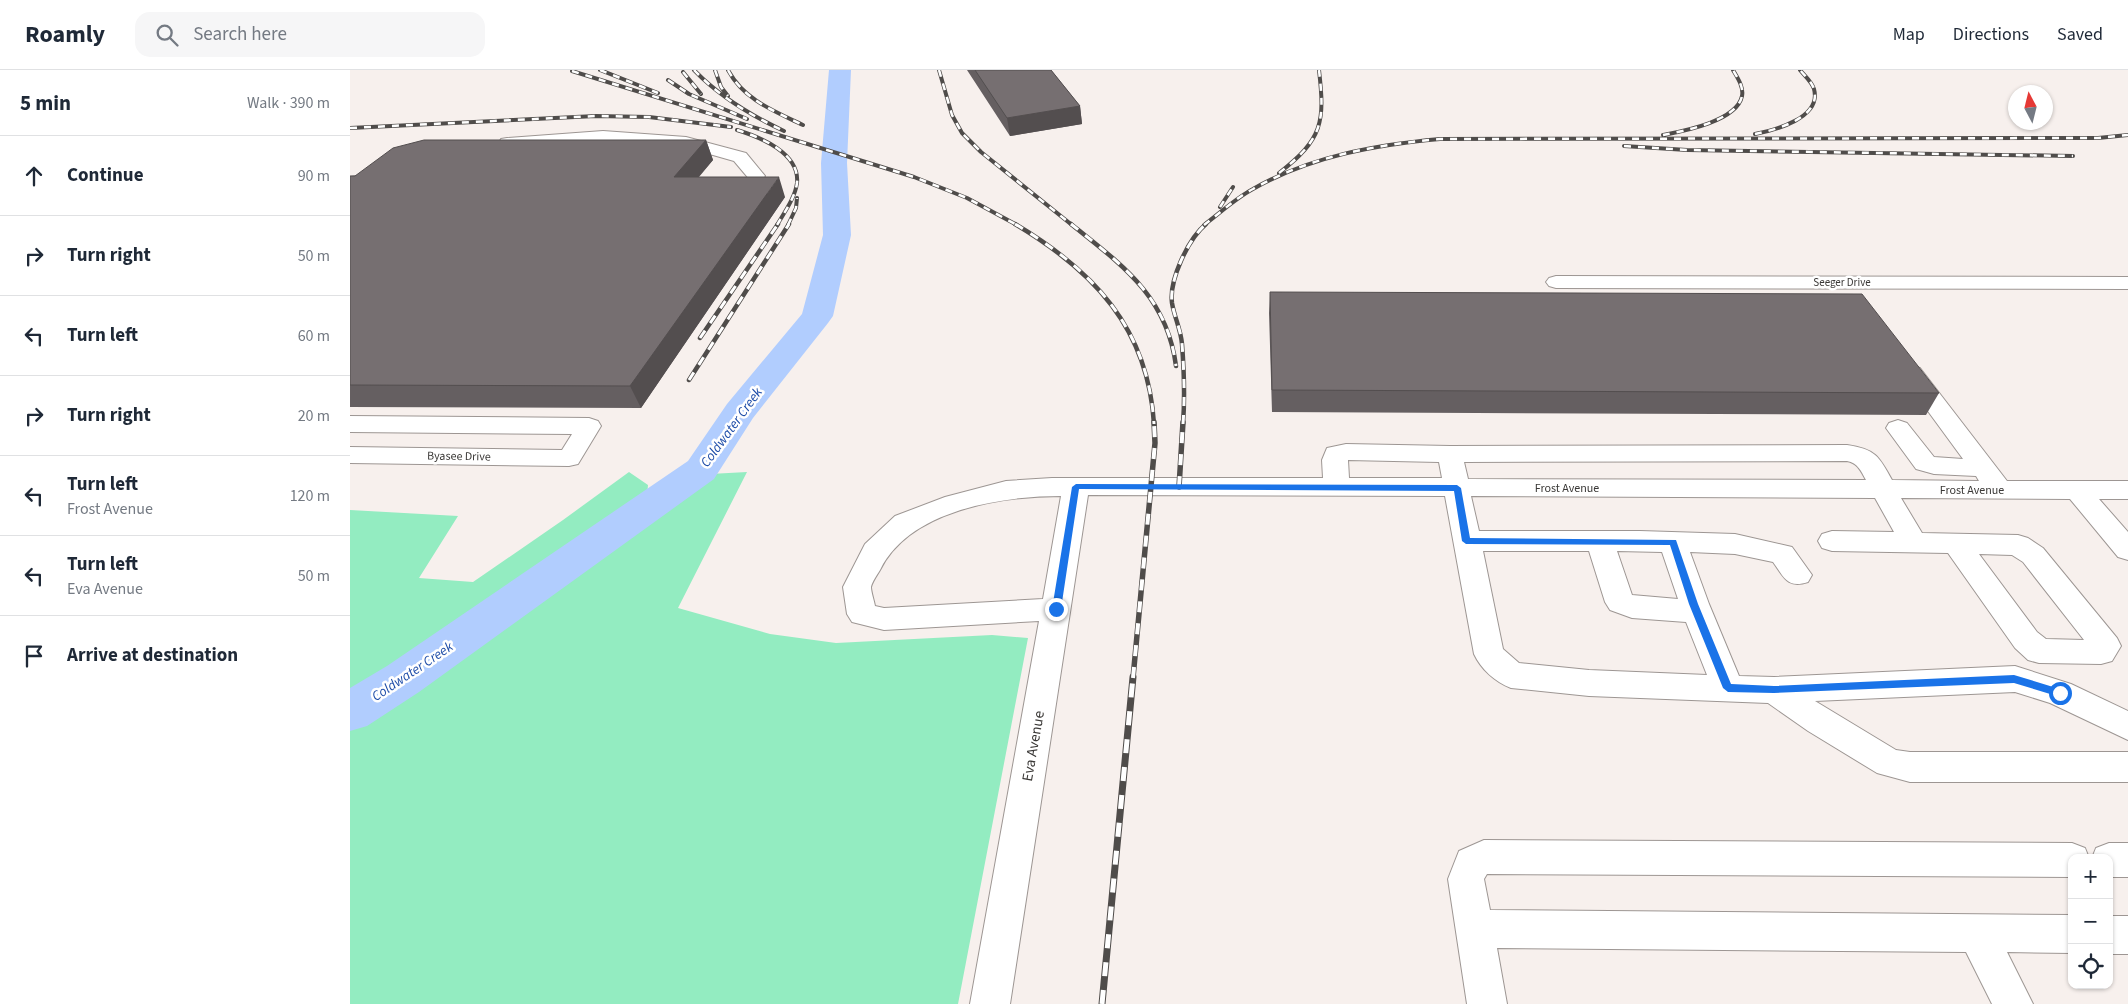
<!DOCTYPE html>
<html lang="en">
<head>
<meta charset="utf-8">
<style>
  body { margin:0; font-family:"Source Sans 3",sans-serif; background:#f6f6f7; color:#1f2937 }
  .controls { position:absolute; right:15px; bottom:15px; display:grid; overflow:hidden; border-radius:10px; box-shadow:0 1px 4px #0004 }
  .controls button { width:45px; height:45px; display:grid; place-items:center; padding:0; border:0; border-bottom:1px solid #e0e1e3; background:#fff; color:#1f2937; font:25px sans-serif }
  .compass { position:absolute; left:1658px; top:15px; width:45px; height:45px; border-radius:50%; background:#fff; box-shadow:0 1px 4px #0004; rotate:353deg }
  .stop { position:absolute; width:15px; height:15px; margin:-11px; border:4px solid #1a73e8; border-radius:50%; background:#fff }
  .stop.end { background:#1a73e8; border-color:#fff; box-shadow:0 1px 5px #0008 }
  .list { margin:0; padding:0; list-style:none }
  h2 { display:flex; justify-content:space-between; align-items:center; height:65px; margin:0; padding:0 20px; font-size:21px }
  h2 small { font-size:16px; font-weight:400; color:#747a83 }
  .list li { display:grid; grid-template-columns:32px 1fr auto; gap:15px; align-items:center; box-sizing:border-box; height:80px; padding:0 20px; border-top:1px solid #e0e1e3 }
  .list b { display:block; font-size:19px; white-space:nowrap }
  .list p { margin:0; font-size:16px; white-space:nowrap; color:#747a83 }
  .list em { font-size:16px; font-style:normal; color:#747a83 }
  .icon { flex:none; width:28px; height:28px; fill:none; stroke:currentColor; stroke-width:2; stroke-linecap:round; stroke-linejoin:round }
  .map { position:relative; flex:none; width:1778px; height:934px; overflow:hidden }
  header { display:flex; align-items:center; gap:30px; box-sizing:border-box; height:70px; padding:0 25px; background:#fff; border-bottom:1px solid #e0e1e3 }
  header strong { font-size:24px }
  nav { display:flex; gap:28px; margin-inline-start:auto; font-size:18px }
  .search { width:350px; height:45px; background:#f6f6f7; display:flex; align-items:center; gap:12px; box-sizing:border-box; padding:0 18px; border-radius:15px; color:#747a83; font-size:19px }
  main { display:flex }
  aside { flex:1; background:#fff }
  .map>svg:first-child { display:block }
  .green { fill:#93ecc1 }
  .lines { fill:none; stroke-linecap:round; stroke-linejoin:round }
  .river { fill:#b1cdfe; fill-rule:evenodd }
  .minor-casing { stroke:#9d9693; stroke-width:2 }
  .minor { fill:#fff; fill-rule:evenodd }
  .rail-far3-casing { stroke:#4f4c4a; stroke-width:4 }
  .rail-far2-casing { stroke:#4f4c4a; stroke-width:4.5 }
  .rail-far1-casing { stroke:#4f4c4a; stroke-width:5.5 }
  .rail-casing { stroke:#4f4c4a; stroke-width:7 }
  .rail-far3 { stroke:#fff; stroke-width:2.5; stroke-dasharray:7; stroke-linecap:butt }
  .rail-far2 { stroke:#fff; stroke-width:3; stroke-dasharray:9; stroke-linecap:butt }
  .rail-far1 { stroke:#fff; stroke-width:4; stroke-dasharray:11; stroke-linecap:butt }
  .rail { stroke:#fff; stroke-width:5; stroke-dasharray:14; stroke-linecap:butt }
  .wall { fill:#655f61 }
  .shaded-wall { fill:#534e4f }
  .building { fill:#766f71; stroke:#534e4f }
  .route { fill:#1a73e8 }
  .labels { text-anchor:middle; stroke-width:5; stroke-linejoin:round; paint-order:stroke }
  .far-street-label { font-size:11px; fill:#3a3836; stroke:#fff }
  .street-label { font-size:12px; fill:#3a3836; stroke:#fff }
  .water-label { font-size:14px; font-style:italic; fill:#1d4ca8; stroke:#fff }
  .near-street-label { font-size:15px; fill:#3a3836; stroke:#fff }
</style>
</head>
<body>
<header>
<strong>Roamly</strong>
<div class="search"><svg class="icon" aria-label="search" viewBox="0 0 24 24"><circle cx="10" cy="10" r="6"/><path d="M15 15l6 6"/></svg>Search here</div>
<nav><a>Map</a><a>Directions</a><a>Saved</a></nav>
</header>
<main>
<aside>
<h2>5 min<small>Walk · 390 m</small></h2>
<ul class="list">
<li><svg class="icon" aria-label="ahead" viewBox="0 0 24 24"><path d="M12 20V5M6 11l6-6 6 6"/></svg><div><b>Continue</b></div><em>90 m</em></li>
<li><svg class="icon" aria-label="right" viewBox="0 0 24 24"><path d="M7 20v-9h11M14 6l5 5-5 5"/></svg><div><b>Turn right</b></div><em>50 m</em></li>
<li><svg class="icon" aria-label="left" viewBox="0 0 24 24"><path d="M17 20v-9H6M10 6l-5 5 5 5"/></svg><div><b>Turn left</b></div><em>60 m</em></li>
<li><svg class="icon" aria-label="right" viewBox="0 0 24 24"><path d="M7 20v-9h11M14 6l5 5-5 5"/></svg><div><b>Turn right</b></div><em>20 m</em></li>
<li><svg class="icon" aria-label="left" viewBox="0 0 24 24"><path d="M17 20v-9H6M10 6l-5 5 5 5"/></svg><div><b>Turn left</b><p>Frost Avenue</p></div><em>120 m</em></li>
<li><svg class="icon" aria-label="left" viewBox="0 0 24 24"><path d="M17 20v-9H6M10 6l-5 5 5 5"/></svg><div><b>Turn left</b><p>Eva Avenue</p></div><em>50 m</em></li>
<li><svg class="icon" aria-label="arrive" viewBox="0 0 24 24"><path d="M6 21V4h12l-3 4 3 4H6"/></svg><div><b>Arrive at destination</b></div></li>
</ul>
</aside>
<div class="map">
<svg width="1778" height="934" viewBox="0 0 1778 934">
  <rect width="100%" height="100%" fill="#f7f0ed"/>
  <!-- green -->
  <path class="green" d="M279,402L298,415L297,426L78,584L0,632V440L108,446L69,508L123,512L213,450Z
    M397,402L328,538L420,564L486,573L642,565L678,568L608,934H0V659L44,632L360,404Z"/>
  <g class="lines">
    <!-- river -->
    <path class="river" d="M479,0H501L497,93L501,165L483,246L478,253L403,348L364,409L69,622L17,656L0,661V618L37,596L338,391L377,334L452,244L473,165L471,93Z"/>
    <defs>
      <path id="minor" d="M253,61L336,67L396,83L415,106L412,110L406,111L400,110L384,91L335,77L253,71L157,78L151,77L149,73L151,69L157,68Z
        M1206,206L1778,207V219L1206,218L1199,216L1196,212L1199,208Z
        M1562,296L1570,298L1657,411H1778V429H1749L1778,462V490L1768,487L1720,429L1551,428L1572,463L1668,465L1678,468L1693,478L1767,568L1771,576L1762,591L1751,594L1689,593L1678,590L1665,578L1598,483L1482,481L1472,478L1468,471L1472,464L1482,461L1544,462L1525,428L1121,426L1129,461H1290L1385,464L1442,477L1462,505L1458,512C1437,519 1434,507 1423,492L1385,484L1340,482L1359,534L1389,606L1424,607L1665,596L1721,614L1778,641V670L1700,633L1665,622L1465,631L1546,680L1560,682H1778V712H1560L1527,703L1458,661L1418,633L1239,626L1161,618C1145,612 1131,599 1124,584L1095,426L738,425L660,934H620L689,551L534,560L502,552L497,544L493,517L515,474L545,446L595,427L656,411L702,408H973L972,390L977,378L996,374L1100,376L1497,375C1525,379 1529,386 1542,410L1629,411L1626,406L1584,404L1566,399L1536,358L1539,353L1548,350L1557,353L1584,387L1613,389L1550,303L1554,298ZM998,390L1089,392L1092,408H999ZM1497,391C1508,393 1511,401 1516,410L1118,409L1114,392ZM711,426L693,529L534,538L525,536C524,530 521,522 521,517C522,512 527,505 530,500C559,440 652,426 711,426ZM1133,481H1239L1255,532L1260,540L1282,548L1336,552L1357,605L1239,600L1169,593L1153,579ZM1267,481L1312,482L1328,529L1282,525ZM1629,484L1662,485L1673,492L1734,570L1696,569L1687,562Z
        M0,346L239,348L248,351L251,356L228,394L219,396L0,393V377L212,380L222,364L0,362Z
        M1134,770L1722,773L1735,778L1739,788H1722V807L1137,804L1134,809L1140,840L1722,845V883L1657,882L1683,934H1642L1616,882L1147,878L1157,934H1117L1098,809L1109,781Z
        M1759,773H1778V807H1759V788H1742L1746,778Z
        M1759,846H1778V884H1759Z"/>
    </defs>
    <!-- minor casing -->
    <use href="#minor" class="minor-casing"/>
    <!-- minor -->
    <use href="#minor" class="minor"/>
    <defs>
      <path id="rail-far3" d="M250,0L308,23
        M344,0C370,27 400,45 434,61
        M365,0L371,17L378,26
        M378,0C394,30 424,41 453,55
        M589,0L602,45L612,63L631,82L722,155
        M222,1L564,107L617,128L667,155
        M333,2L351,24
        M318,10L339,24L397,49
        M0,58L246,46L299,47L381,57
        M387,60C410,67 450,83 447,113C445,128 434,143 427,155
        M1405,64C1425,60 1472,48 1464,19C1462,12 1455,6 1450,0
        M1313,65C1334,61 1387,51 1392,26C1394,17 1387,7 1383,0
        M1274,76L1337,80L1723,86
        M929,103C973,69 975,52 969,0
        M870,137L883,117
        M438,155L446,138L447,128
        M854,155C870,143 886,128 903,119C961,86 1025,75 1090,69L1748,68L1778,65"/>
      <path id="rail-far2" d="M665,154C744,201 798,258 804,354
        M721,154C772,195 817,226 826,296
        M350,268L428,154
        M339,310L439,154
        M833,354C835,327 834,300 832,274C831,260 824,246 822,233C819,210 838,169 856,154"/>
      <path id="rail-far1" d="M829,417L833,352
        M783,608L805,373L804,352"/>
      <path id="rail" d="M752,934L783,607"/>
    </defs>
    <!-- rail-far3 casing -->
    <use href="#rail-far3" class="rail-far3-casing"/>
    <!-- rail-far2 casing -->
    <use href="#rail-far2" class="rail-far2-casing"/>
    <!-- rail-far1 casing -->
    <use href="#rail-far1" class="rail-far1-casing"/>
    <!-- rail casing -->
    <use href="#rail" class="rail-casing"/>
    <!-- rail-far3 -->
    <use href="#rail-far3" class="rail-far3"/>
    <!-- rail-far2 -->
    <use href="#rail-far2" class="rail-far2"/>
    <!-- rail-far1 -->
    <use href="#rail-far1" class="rail-far1"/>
    <!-- rail -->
    <use href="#rail" class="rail"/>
  </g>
  <!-- wall -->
  <path class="wall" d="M617,0H701L730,36L732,54L660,66Z
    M356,70L363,90L349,107L435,127L291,338L0,337V106Z
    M920,222L1589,323L1576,345L922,342L919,243Z"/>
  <!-- shaded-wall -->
  <path class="shaded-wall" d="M730,36L732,54L660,66L657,48Z
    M356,70L363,90L332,126L324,107Z
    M429,107L435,127L291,338L280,316Z"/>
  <!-- building -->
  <path class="building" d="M625,0H701L730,36L657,48Z
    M74,70H356L324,107H429L280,316L0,315V106H5L43,78Z
    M920,222L1512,224L1589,323L922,320Z"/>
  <!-- route -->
  <path class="route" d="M726,414L1107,415L1111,418L1120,468L1326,470L1348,534L1381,614L1424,616L1664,605L1713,620L1714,623L1710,627L1664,613L1424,623L1378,622L1373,618L1339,534L1320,475L1116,474L1112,471L1104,421L729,419L711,539L706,542L702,539L722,417Z"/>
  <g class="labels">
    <!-- far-street labels -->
    <g class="far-street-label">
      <text x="1492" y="216">Seeger Drive</text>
    </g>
    <!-- street labels -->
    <g class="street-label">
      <text transform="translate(109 386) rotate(1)" y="4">Byasee Drive</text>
      <text x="1217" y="422">Frost Avenue</text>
      <text x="1622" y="424">Frost Avenue</text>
    </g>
    <!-- water labels -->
    <g class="water-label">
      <text transform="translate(381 357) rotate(-54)" y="5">Coldwater Creek</text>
      <text transform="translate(62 601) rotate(-34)" y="5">Coldwater Creek</text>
    </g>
    <!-- near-street labels -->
    <g class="near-street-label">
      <text transform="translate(683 676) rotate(-80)" y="5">Eva Avenue</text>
    </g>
  </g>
</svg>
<div class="controls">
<button>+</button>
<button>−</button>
<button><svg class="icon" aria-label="locate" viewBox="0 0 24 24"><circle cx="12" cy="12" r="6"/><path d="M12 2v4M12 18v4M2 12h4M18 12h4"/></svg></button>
</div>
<svg class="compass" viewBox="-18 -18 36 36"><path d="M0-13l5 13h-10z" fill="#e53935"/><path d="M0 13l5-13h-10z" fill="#747a83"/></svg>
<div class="stop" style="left:1710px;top:623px"></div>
<div class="stop end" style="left:706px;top:539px"></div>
</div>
</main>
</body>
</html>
